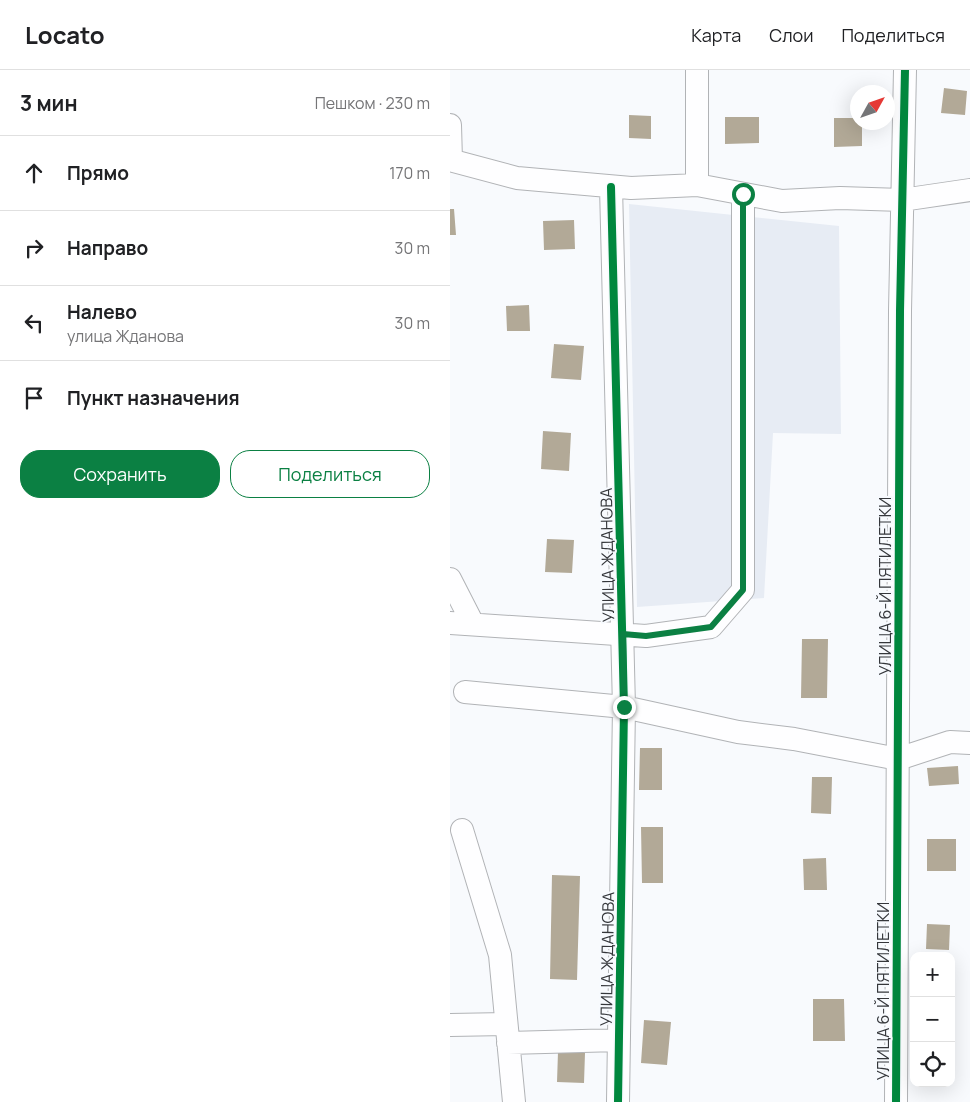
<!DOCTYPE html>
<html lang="ru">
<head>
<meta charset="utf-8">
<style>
  body { margin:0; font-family:Manrope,sans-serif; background:#f2f2f2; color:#202124 }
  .controls { position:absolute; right:15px; bottom:15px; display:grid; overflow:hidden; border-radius:10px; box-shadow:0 5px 20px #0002 }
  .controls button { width:45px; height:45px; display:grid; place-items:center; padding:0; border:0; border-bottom:1px solid #e0e0e0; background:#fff; color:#202124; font:25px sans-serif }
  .compass { position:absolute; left:400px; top:15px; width:45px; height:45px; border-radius:50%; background:#fff; box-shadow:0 5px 20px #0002; rotate:50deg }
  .stop { position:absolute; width:15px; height:15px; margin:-11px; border:4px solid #0b8043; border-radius:50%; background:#fff }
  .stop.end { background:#0b8043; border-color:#fff; box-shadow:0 1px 5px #0008 }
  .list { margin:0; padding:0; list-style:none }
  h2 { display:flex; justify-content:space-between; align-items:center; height:65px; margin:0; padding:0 20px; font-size:21px }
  h2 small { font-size:16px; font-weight:400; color:#757577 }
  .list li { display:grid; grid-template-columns:32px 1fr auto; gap:15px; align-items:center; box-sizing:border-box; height:75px; padding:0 20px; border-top:1px solid #e0e0e0 }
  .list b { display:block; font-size:19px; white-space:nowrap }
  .list p { margin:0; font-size:16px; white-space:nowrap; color:#757577 }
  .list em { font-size:16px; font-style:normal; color:#757577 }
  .actions { display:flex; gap:10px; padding:15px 20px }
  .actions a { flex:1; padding:11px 0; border:1px solid #0b8043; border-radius:20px; text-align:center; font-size:18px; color:#0b8043 }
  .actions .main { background:#0b8043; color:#fff }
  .icon { flex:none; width:28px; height:28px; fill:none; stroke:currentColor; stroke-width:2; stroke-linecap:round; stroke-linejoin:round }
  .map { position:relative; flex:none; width:520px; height:1032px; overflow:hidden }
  header { display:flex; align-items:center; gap:30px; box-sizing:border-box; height:70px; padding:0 25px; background:#fff; border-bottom:1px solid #e0e0e0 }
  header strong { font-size:24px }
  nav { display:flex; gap:28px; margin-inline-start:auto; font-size:18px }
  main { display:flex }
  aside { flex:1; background:#fff }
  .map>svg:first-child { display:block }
  .built { fill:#e7ecf4 }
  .building { fill:#b2a997 }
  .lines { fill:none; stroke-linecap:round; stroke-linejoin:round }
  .minor-casing { stroke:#b1b3b6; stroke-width:24 }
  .minor { stroke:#fefeff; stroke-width:22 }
  .cycleway-casing { stroke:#f7fafe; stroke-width:11 }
  .cycleway { stroke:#00873e; stroke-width:8 }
  .route { stroke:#0b8043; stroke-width:6 }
  .labels { text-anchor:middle; stroke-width:4; stroke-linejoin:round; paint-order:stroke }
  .street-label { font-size:16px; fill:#35373b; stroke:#f7fafe }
</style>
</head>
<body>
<header>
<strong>Locato</strong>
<nav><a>Карта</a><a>Слои</a><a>Поделиться</a></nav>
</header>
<main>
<aside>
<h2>3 мин<small>Пешком · 230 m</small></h2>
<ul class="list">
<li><svg class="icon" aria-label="ahead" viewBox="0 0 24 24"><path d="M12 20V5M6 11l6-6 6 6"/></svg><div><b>Прямо</b></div><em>170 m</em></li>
<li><svg class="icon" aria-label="right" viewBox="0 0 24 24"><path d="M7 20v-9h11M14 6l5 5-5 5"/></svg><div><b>Направо</b></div><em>30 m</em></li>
<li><svg class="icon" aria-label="left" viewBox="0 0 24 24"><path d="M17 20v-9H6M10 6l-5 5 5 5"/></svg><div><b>Налево</b><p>улица Жданова</p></div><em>30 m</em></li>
<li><svg class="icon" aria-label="arrive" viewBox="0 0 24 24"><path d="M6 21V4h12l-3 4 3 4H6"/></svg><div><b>Пункт назначения</b></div></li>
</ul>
<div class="actions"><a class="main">Сохранить</a><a>Поделиться</a></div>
</aside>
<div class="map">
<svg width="520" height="1032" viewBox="0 0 520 1032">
  <rect width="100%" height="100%" fill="#f8fafd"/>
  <!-- built -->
  <path class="built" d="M179,134L389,156L391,364L323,363L314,528L187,537Z"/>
  <!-- building -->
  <path class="building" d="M494,18L517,21L515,45L491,43Z
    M179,45L201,46V69L179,68Z
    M275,47H309V73L275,74Z
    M384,48H408V52H412V76L384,77Z
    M0,139H4L6,165H0Z
    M124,150L125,179L94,180L93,151Z
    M79,235L80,261H57L56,236Z
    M104,274L134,276L131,310L101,308Z
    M93,361L121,363L119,401L91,399Z
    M97,469L124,470L122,503L95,502Z
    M352,569H378L377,628H351Z
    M190,678H212V720H189Z
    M508,696L509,714L479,716L477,698Z
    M362,707H382L381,744L361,743Z
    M191,757H213V813H192Z
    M477,769H506V801H477Z
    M376,788L377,820H354L353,789Z
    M102,805L130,806L127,910L100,909Z
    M477,854L500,855L499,880L476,879Z
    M363,929H394L395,971H363Z
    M194,950L221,952L217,995L191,993Z
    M108,982L135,983L134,1013L107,1012Z"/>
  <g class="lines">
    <defs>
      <path id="minor" d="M247,0V115
        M0,55L1,90
        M0,90L67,108L181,118L247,115L332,131L390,128L452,130L520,120
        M161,117L174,637L168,1032
        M0,509L23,554
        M0,553L196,566L261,557L293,520V124
        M15,622L174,637L288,662L344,669L448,689L500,672L520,673
        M12,760L50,885L64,1032
        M0,955L56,954
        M58,973L169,970
        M446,1032L450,241L455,0"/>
    </defs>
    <!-- minor casing -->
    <use href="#minor" class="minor-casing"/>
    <!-- minor -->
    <use href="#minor" class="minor"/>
    <defs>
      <path id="cycleway" d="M161,117L174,637L168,1032
        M446,1032L450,241L455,0"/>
    </defs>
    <!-- cycleway casing -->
    <use href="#cycleway" class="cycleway-casing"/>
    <!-- cycleway -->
    <use href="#cycleway" class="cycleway"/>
  </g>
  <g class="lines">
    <!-- route -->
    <path class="route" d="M174,637L173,564L196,566L261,557L293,520V124"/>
  </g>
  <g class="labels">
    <!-- street labels -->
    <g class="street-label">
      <text transform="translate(157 485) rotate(-91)" y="6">УЛИЦА ЖДАНОВА</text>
      <text transform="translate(435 516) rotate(-90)" y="6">УЛИЦА 6-Й ПЯТИЛЕТКИ</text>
      <text transform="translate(157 889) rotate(-89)" y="6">УЛИЦА ЖДАНОВА</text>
      <text transform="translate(433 921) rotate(-90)" y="6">УЛИЦА 6-Й ПЯТИЛЕТКИ</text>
    </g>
  </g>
</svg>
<div class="controls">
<button>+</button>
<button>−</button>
<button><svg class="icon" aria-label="locate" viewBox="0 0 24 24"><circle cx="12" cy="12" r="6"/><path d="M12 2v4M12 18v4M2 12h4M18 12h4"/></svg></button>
</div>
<svg class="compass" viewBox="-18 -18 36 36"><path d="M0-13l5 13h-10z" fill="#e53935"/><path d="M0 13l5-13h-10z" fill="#757577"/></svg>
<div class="stop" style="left:293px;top:124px"></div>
<div class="stop end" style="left:174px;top:637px"></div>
</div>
</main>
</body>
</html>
